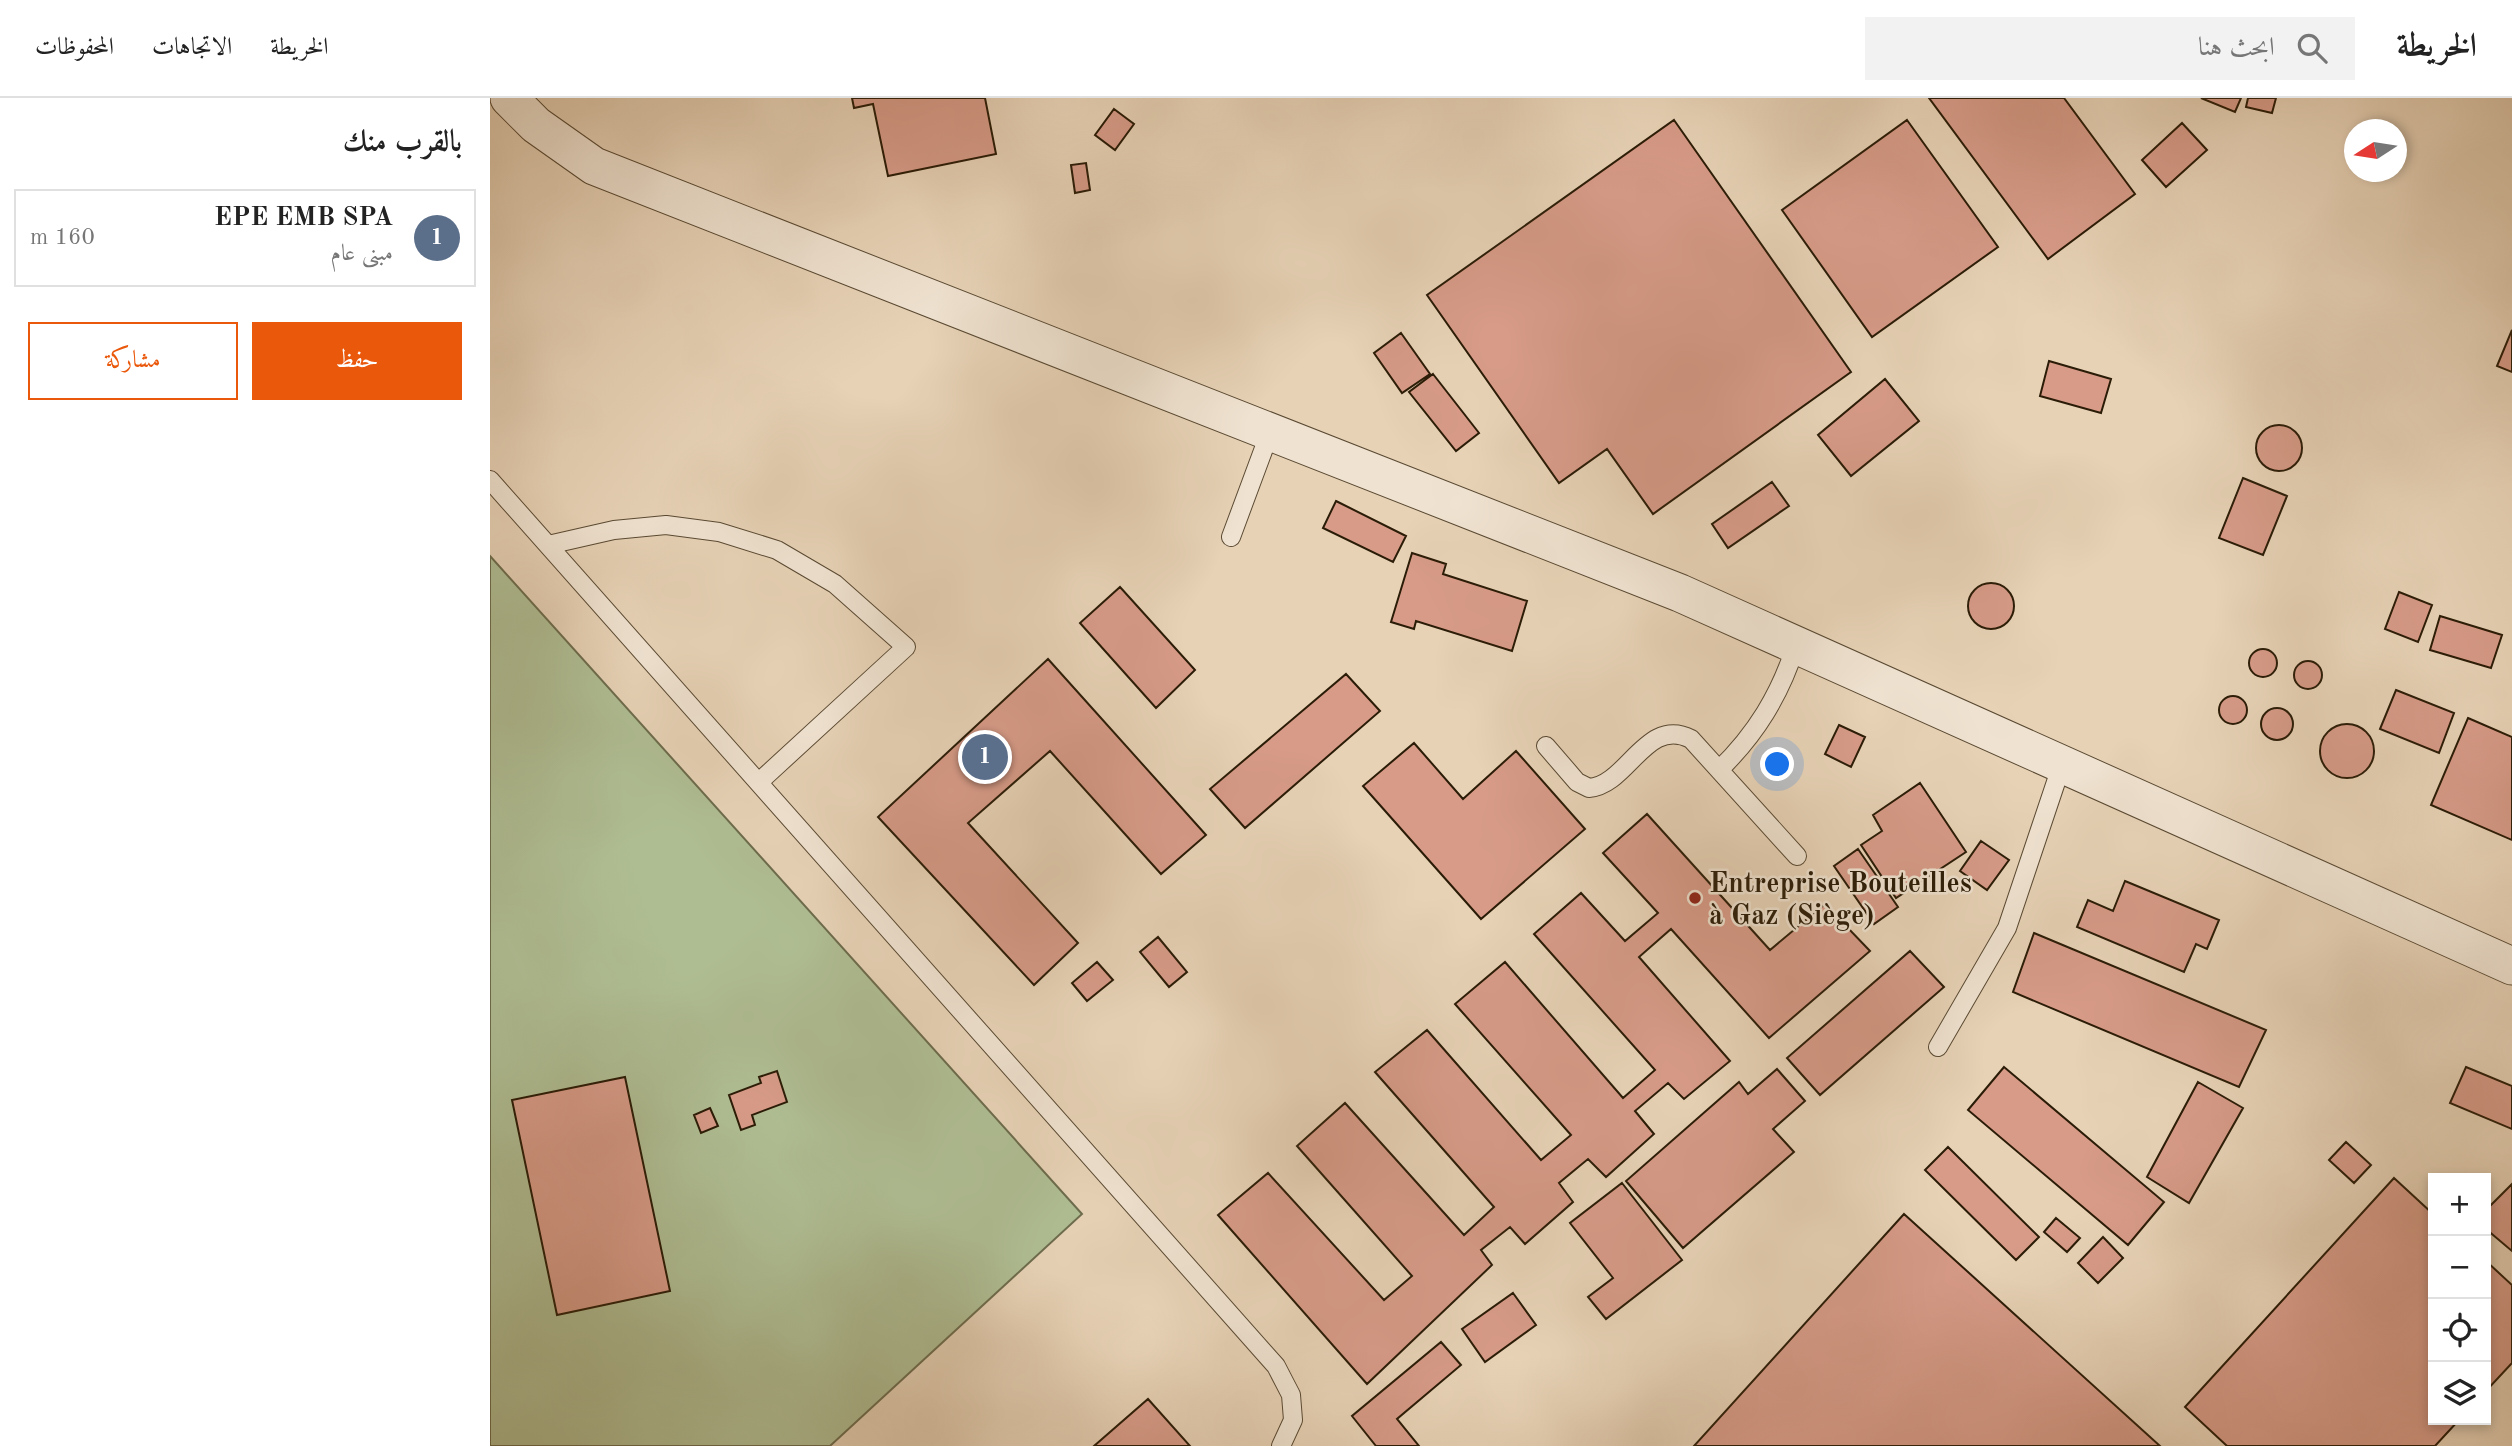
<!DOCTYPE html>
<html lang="ar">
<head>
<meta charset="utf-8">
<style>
  body { margin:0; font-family:"Old Standard TT",Amiri,serif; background:#f2f2f2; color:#222; direction:rtl }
  .controls { position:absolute; right:21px; bottom:21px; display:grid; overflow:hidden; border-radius:0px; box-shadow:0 4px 10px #0003 }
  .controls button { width:63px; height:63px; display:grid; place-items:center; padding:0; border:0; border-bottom:2px solid #e0e0e0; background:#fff; color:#222; font:35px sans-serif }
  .compass { position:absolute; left:1854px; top:21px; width:63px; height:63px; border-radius:50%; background:#fff; box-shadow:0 4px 10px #0003; rotate:258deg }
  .you { position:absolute; left:1288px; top:667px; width:24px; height:24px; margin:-18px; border:5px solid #fff; border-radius:50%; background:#1a73e8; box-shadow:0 0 0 10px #1a73e833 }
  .badge { display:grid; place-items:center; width:46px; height:46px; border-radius:50%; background:#ea580c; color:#fff; font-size:23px; font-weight:700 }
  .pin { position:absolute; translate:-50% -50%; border:4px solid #fff; box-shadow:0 2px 7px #0006 }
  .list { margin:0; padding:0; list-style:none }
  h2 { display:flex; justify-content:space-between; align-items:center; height:91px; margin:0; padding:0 28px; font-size:30px }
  h2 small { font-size:23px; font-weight:400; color:#767676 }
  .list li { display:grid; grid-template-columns:46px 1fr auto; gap:21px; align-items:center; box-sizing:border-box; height:98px; margin:0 14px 14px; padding:0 14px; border:2px solid #e0e0e0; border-radius:0px }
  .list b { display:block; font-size:26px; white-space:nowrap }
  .list p { margin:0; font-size:23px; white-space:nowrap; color:#767676 }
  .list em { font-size:23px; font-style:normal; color:#767676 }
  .actions { display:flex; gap:14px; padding:21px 28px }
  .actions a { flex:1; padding:16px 0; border:2px solid #ea580c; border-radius:0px; text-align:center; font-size:24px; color:#ea580c }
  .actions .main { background:#ea580c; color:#fff }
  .icon { flex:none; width:38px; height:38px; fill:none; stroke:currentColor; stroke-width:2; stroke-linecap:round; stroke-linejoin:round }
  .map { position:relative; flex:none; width:2022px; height:1348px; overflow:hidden; direction:ltr }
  header { display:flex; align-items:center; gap:42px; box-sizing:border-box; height:98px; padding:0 35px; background:#fff; border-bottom:2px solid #e0e0e0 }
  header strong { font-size:33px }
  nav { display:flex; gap:38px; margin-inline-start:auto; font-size:24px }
  .search { width:490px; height:63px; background:#f2f2f2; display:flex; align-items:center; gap:18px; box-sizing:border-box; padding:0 24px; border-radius:0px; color:#767676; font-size:26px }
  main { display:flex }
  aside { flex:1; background:#fff }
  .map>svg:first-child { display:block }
  .green { fill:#afbd93; stroke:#6d6c4d; stroke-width:2 }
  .building { fill:#d79b88; stroke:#2b1c07; stroke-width:2 }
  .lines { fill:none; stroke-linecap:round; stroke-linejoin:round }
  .service-casing { stroke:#5a4a33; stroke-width:20 }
  .minor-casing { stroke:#5a4a33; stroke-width:39 }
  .service { stroke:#efe2d0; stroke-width:18 }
  .minor { stroke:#efe2d0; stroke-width:37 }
  .poi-dot { fill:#8f2418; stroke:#efe2d0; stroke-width:2.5 }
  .labels { text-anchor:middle; stroke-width:5; stroke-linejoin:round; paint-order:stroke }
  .poi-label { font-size:28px; font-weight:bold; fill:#2b1c07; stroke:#efe2d0; text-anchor:start }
</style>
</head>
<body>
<header>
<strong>الخريطة</strong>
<div class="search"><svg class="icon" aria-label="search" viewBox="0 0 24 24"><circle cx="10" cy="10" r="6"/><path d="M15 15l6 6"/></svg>ابحث هنا</div>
<nav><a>الخريطة</a><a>الاتجاهات</a><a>المحفوظات</a></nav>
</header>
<main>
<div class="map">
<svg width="2022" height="1348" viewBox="0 0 2022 1348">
  <rect width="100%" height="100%" fill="#e7d2b6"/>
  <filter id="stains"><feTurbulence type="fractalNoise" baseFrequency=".00286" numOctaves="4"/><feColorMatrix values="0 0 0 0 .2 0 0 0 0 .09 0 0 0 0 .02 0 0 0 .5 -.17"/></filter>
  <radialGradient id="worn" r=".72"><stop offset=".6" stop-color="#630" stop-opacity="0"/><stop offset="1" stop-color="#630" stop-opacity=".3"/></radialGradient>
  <!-- green -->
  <path class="green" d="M0,458L592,1116L340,1348H0Z"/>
  <!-- building -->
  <path class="building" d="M362,0H495L506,56L398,78L383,6L364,10Z
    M1439,0H1574L1645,96L1558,161Z
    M1711,0H1751L1745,14Z
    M1758,0H1786L1782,15L1756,9Z
    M624,11L644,26L625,52L605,37Z
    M1184,22L1361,274L1163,416L1117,351L1069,385L937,197Z
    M1417,22L1508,149L1382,239L1292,112Z
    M1692,25L1717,52L1676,89L1652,62Z
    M596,65L600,92L585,95L581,67Z
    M2022,232V274L2007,268Z
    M911,235L940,276L912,295L884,255Z
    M1559,263L1621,281L1611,315L1550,298Z
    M943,276L989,335L966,353L919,294Z
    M1395,281L1429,323L1361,378L1328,337Z
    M1766 350a23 23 0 1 1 46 0a23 23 0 1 1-46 0Z
    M1753,380L1797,398L1773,457L1729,440Z
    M1282,384L1299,408L1238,450L1222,426Z
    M846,403L916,438L903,464L833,430Z
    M922,455L956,466L953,476L1037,503L1022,553L926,523L924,531L901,524Z
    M1478 508a23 23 0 1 1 46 0a23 23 0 1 1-46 0Z
    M630,489L705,572L666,610L590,525Z
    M1909,494L1942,507L1928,544L1895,531Z
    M1950,518L2012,537L2001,570L1940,552Z
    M1759 565a14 14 0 1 1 28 0a14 14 0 1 1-28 0Z
    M558,561L716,737L671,776L560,653L478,725L588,845L544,887L388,719Z
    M1804 577a14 14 0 1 1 28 0a14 14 0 1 1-28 0Z
    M856,576L890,613L755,730L720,691Z
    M1906,592L1964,615L1949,655L1890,631Z
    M1729 612a14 14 0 1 1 28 0a14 14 0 1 1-28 0Z
    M1771 626a16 16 0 1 1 32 0a16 16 0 1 1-32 0Z
    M1978,620L2022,639V742L1941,707Z
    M1830 653a27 27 0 1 1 54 0a27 27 0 1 1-54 0Z
    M1349,627L1375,639L1361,669L1335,656Z
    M924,645L973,701L1026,653L1095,731L991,821L873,688Z
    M1430,685L1476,754L1406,800L1371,747L1392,733L1383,717Z
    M1157,716L1280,852L1335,806L1380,853L1279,940L1181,831L1149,859L1240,963L1194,1001L1178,985L1145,1013L1164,1036L1116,1079L1098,1061L1069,1085L1083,1104L1035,1146L1020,1129L991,1152L1002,1167L877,1286L728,1117L778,1075L894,1202L922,1178L807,1048L855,1005L974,1137L1004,1109L885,974L937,932L1051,1062L1081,1037L965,906L1015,864L1133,1000L1165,972L1044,836L1091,795L1135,843L1168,815L1113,755Z
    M1491,743L1519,762L1497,792L1470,773Z
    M1368,751L1408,809L1384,826L1344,768Z
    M1635,783L1729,822L1717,851L1706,846L1694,874L1587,829L1598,802L1623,813Z
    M1544,835L1776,932L1749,989L1523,894Z
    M668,839L697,874L679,889L650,854Z
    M1420,853L1454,889L1330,997L1297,960Z
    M607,864L623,882L597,903L582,885Z
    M1514,969L1674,1104L1638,1147L1478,1012Z
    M1976,969L2022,988V1031L1960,1005Z
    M1287,971L1315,1003L1283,1031L1304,1054L1193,1150L1136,1083L1249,984L1258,996Z
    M287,973L297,1004L262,1017L265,1027L251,1032L239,997L271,985L269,979Z
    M135,979L180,1193L67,1217L22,1002Z
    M1708,984L1753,1010L1699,1105L1657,1079Z
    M220,1010L228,1028L211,1035L204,1017Z
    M1856,1044L1881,1067L1864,1085L1839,1062Z
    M1458,1049L1549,1139L1526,1162L1435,1072Z
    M1904,1080L1943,1116V1322H1969L1945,1348H1737L1695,1309Z
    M1132,1085L1192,1162L1116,1221L1098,1199L1123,1180L1080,1125Z
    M2022,1086V1153L1996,1131V1112Z
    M1414,1116L1670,1348H1204Z
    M1566,1120L1590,1140L1577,1154L1554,1134Z
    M1613,1139L1633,1160L1608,1185L1588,1165Z
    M1996,1163L2022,1187V1265L1996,1293Z
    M1023,1195L1046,1227L995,1264L972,1231Z
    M951,1244L971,1267L907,1321L929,1348H886L862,1318Z
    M658,1301L700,1348H604Z"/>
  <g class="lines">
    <defs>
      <path id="service" d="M0,382L786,1268L801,1297L803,1322L791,1348
        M741,439L780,334
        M58,447L124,432L176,427L229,434L287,452L345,486L416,549L269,684
        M1056,648L1087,684L1099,690C1138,687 1156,618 1201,641L1307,758
        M1229,672C1266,636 1290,597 1306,547
        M1448,949L1517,830L1572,666"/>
      <path id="minor" d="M19,0L46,27L104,68L1190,495L2022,868"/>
    </defs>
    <!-- service casing -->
    <use href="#service" class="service-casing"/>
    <!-- minor casing -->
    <use href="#minor" class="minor-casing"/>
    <!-- service -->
    <use href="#service" class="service"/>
    <!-- minor -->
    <use href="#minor" class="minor"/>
  </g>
  <!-- markers -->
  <circle class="poi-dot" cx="1205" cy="800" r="7"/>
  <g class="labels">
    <!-- poi labels -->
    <g class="poi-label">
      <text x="1219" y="794">Entreprise Bouteilles<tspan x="1219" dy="32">à Gaz (Siège)</tspan></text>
    </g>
  </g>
  <rect width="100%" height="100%" filter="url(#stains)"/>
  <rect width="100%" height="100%" fill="url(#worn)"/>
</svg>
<div class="controls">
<button>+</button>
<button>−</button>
<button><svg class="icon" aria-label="locate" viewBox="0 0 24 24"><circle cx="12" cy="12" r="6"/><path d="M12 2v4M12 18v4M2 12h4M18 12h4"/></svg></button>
<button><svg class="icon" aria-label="layers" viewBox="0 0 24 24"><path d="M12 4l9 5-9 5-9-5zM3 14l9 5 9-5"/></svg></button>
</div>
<svg class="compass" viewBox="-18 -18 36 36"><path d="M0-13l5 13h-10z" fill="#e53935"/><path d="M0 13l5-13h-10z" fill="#767676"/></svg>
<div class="you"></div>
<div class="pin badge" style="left:495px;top:659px;background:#5c6f8a">1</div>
</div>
<aside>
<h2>بالقرب منك<small></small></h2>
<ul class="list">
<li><span class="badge" style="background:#5c6f8a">1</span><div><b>EPE EMB SPA</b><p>مبنى عام</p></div><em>160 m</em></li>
</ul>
<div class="actions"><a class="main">حفظ</a><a>مشاركة</a></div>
</aside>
</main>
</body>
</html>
